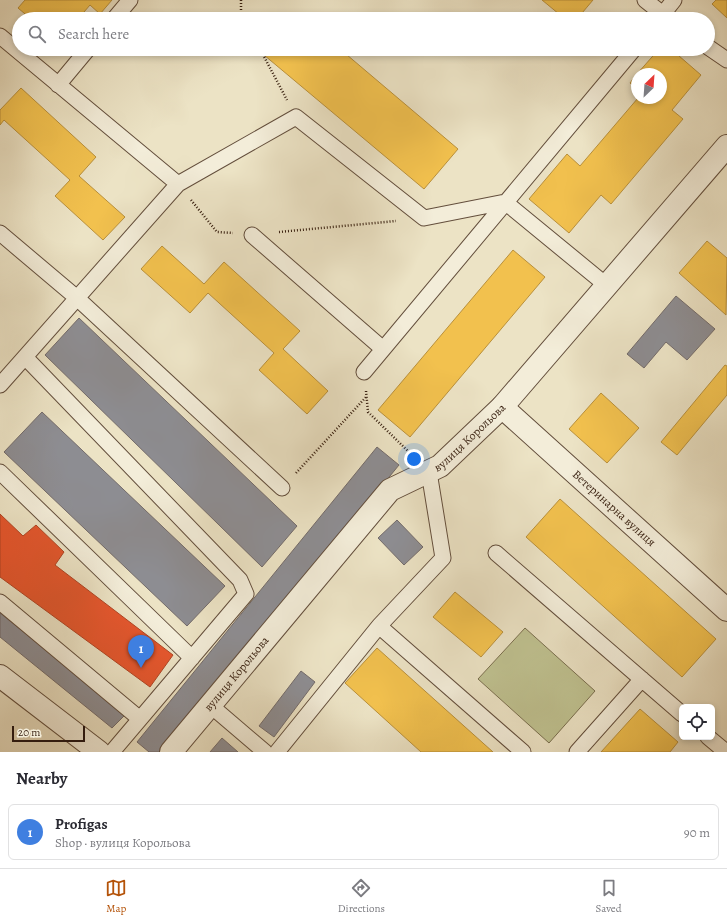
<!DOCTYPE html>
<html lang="en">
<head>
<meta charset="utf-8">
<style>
  body { margin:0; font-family:Alegreya,serif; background:#f7f7f7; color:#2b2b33 }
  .controls { position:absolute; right:12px; bottom:12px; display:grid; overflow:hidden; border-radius:6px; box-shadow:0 2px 6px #0003 }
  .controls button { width:36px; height:36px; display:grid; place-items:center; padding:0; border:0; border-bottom:1px solid #e1e1e2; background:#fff; color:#2b2b33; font:20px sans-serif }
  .compass { position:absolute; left:631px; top:68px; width:36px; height:36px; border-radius:50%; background:#fff; box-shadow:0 2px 6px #0003; rotate:25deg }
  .scale { position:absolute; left:12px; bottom:10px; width:73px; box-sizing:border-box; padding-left:4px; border:2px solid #351d0e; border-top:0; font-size:11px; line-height:14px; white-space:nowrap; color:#351d0e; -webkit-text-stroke:3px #f3edd9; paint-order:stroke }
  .you { position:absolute; left:414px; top:459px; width:14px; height:14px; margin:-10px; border:3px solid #fff; border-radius:50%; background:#1a73e8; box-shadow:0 0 0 6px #1a73e833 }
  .badge { display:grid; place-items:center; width:26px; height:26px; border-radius:50%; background:#b45309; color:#fff; font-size:13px; font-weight:700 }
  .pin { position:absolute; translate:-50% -33px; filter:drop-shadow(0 1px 2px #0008) }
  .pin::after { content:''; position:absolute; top:21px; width:14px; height:12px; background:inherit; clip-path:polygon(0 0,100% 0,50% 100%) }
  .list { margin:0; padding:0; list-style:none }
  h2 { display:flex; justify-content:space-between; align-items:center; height:52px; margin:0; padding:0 16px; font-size:17px }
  h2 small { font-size:13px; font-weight:400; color:#7c7c81 }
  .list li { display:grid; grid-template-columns:26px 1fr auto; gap:12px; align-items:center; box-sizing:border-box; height:56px; margin:0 8px 8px; padding:0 8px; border:1px solid #e1e1e2; border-radius:6px }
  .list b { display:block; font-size:15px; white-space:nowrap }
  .list p { margin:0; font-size:13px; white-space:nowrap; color:#7c7c81 }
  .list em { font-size:13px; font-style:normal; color:#7c7c81 }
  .icon { flex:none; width:22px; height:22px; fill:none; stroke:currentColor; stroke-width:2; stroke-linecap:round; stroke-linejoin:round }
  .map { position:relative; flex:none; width:727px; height:752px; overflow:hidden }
  .search { position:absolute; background:#fff; box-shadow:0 2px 6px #0003; left:12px; right:12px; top:12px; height:44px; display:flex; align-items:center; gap:10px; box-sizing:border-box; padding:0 14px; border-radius:22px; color:#7c7c81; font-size:15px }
  .sheet { height:116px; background:#fff }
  nav { display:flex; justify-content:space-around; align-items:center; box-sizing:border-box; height:56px; border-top:1px solid #e1e1e2; background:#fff; font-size:11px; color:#7c7c81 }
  nav a { display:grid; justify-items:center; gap:2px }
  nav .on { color:#b45309 }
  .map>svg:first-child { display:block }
  .green { fill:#bfc190; stroke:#7a6f4f }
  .homes { fill:#f2c14e; stroke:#b9903b }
  .shops { fill:#e4572e; stroke:#b04624 }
  .industry { fill:#8d8d92; stroke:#736b6a }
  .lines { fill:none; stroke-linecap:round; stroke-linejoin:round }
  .lane-casing { stroke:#634e3c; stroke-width:17 }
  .street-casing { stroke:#634e3c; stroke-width:24 }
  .path { stroke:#351d0e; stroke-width:2.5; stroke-dasharray:1 2; stroke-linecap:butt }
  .lane { stroke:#f3edd9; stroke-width:15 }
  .street { stroke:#f3edd9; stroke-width:22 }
  .labels { text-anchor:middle; stroke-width:4; stroke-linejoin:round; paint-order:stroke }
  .street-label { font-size:12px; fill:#351d0e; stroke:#f3edd9 }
</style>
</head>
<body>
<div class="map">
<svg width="727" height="752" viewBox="0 0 727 752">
  <rect width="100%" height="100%" fill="#ece3c5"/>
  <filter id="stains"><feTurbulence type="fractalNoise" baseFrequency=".005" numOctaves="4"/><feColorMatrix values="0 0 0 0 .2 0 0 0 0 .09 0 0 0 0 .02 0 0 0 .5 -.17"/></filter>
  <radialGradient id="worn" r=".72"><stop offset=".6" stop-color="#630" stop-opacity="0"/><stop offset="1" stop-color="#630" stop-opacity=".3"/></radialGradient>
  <!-- green -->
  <path class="green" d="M525,628L595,691L549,743L478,679Z"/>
  <!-- homes -->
  <path class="homes" d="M25,0H112L100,14L90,5L78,19H31L18,8Z
    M542,0H593L577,19H565Z
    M716,0H727V18L712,4Z
    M269,49H340L458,149L424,189L264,55Z
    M659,49H671L701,75L672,110L683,119L611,204L601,195L569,233L529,199L567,154L580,166L638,98H661V74H637Z
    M637,74V89L630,83Z
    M21,88L96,157L79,176L125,217L103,240L55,196L70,180L4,120L0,125V110Z
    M707,241L727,258L726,315L679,273Z
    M162,246L204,284L224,262L300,331L283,349L328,391L307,414L259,370L274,353L208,293L190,313L141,269Z
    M513,250L545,277L410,437L378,410Z
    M725,365L727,366V395L677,455L661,442Z
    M601,393L639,428L607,463L569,429Z
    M560,499L716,639L682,677L526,537Z
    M455,592L503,632L481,657L433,617Z
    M377,648L493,752H421L345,683Z
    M640,709L678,742L670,752H601Z"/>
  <!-- shops -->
  <path class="shops" d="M0,514L23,536L36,525L64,552L55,565L173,655L150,687L0,577Z"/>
  <!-- industry -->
  <path class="industry" d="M676,296L715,329L687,360L666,342L644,368L627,354Z
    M79,318L297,526L262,567L45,355Z
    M42,412L225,586L187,626L4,452Z
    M377,447L399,465L164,752H149L137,742Z
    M397,520L423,547L404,565L378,538Z
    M0,613L126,714L112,728L0,637Z
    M301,671L315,682L274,737L259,726Z
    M222,738L238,752H210Z"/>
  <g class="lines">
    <defs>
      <path id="lane" d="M645,0L669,19
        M114,19L130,0
        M659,19L674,0
        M0,36L178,184
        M708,47L727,60
        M58,85L88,49
        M0,233L77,298L282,488
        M252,235L383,349
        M25,357L240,580L246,594L112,752
        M364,372L634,49
        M0,385L178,184L296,117L424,218L505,202L606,285
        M0,472L192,658
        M496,553L682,714
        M0,602L140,719
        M379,626L443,558L429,472
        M210,705L265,752
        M708,737L726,752
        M277,752L379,626L523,752
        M577,752L642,679"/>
      <g id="street">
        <path id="s1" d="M502,407L727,610"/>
        <path d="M0,676L99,752"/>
        <path id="s2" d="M171,752L390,490L440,466L502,407L727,146"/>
      </g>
    </defs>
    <!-- lane casing -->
    <use href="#lane" class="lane-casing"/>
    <!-- street casing -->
    <use href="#street" class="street-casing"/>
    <!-- path -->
    <path class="path" d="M241,0V13L244,19
      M260,49L287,100
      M191,200L217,232L233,233
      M279,232L396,221
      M366,391L368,412L411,454
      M296,473L367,396"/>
    <!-- lane -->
    <use href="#lane" class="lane"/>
    <!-- street -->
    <use href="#street" class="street"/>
  </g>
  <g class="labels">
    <!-- street labels -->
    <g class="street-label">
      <text dy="4" stroke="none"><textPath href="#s2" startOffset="438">вулиця Корольова</textPath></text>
      <text dy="4" stroke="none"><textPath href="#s1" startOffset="151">Ветеринарна вулиця</textPath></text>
      <text dy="4" stroke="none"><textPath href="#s2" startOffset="102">вулиця Корольова</textPath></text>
    </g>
  </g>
  <rect width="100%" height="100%" filter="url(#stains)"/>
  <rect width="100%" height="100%" fill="url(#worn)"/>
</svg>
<div class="controls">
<button><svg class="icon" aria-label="locate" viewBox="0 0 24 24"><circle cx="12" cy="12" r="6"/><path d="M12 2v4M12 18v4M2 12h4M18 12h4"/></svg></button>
</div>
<svg class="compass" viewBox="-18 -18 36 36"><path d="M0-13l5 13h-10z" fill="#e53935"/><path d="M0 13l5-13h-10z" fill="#7c7c81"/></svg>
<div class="scale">20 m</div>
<div class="you"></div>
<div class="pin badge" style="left:141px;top:668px;background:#3f7fe0">1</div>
<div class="search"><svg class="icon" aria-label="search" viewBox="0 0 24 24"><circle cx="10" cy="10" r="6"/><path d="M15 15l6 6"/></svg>Search here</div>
</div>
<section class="sheet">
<h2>Nearby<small></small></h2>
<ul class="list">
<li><span class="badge" style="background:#3f7fe0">1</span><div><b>Profigas</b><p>Shop · вулиця Корольова</p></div><em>90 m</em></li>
</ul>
</section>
<nav>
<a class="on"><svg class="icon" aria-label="map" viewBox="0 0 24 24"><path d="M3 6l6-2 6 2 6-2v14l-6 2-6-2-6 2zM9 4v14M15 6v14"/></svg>Map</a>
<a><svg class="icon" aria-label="directions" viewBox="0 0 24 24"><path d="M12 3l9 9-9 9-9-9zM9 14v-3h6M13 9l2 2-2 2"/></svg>Directions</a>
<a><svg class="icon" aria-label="saved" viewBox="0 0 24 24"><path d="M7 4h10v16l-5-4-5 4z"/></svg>Saved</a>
</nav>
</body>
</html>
